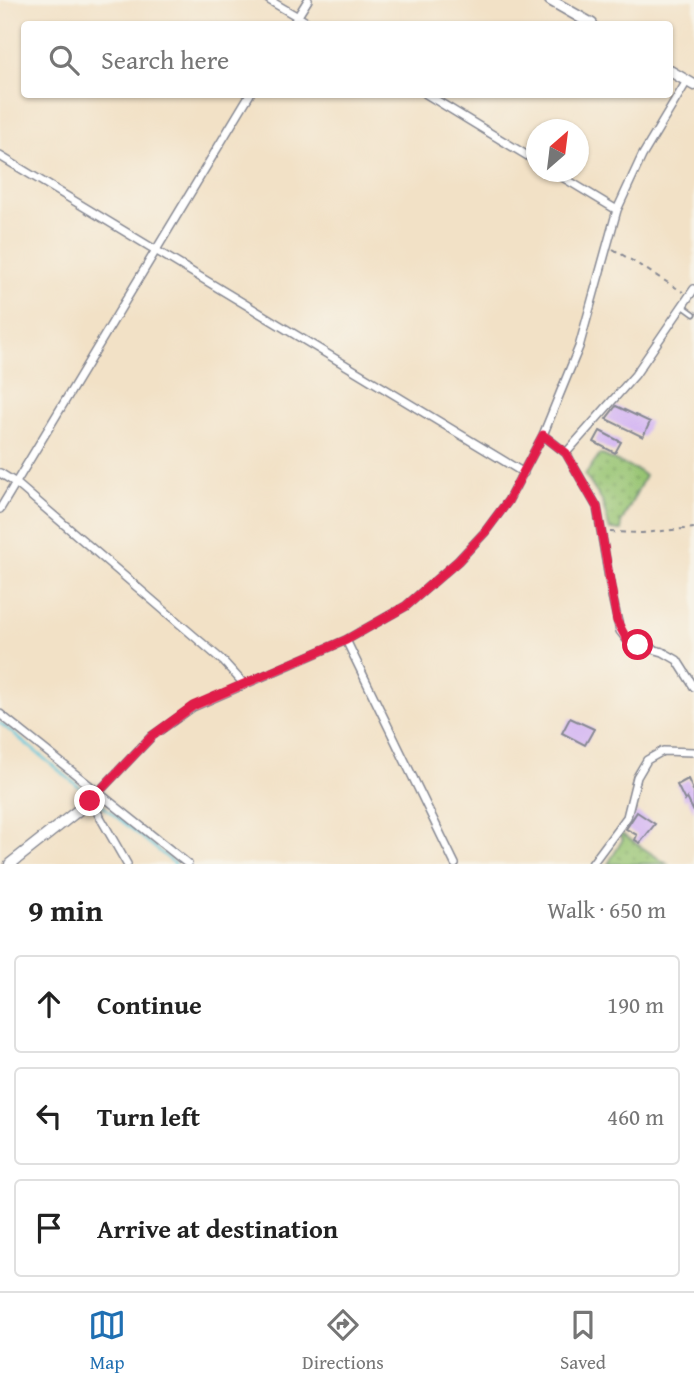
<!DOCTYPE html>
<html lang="en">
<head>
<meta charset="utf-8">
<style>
  body { margin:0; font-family:"Gentium Book Plus",serif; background:#f2f2f2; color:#222 }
  .compass { position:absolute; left:526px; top:119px; width:63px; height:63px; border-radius:50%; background:#fff; box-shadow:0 2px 5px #0004; rotate:28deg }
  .stop { position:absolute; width:21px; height:21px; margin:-16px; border:5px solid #e11d48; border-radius:50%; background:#fff }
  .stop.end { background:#e11d48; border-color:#fff; box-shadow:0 2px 7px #0008 }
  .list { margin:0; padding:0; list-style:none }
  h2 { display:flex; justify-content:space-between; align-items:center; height:91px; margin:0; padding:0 28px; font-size:30px }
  h2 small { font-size:23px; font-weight:400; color:#767676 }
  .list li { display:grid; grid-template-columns:46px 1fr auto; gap:21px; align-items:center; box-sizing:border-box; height:98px; margin:0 14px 14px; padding:0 14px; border:2px solid #e0e0e0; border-radius:7px }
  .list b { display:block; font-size:26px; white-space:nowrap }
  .list em { font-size:23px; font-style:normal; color:#767676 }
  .icon { flex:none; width:38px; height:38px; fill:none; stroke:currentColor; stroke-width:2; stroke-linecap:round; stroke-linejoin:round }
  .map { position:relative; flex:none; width:694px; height:864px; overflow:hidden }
  .search { position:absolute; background:#fff; box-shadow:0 2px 5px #0004; left:21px; right:21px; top:21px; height:77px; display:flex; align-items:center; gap:18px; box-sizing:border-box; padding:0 24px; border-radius:7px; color:#767676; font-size:26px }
  .sheet { height:427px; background:#fff }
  nav { display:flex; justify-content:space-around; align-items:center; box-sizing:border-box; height:98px; border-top:2px solid #e0e0e0; background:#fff; font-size:19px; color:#767676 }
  nav a { display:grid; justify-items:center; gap:4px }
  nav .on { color:#1f6fb2 }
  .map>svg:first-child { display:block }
  .grass { fill:url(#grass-dots); stroke:#597a68; stroke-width:2 }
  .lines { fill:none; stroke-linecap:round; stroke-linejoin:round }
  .stream { stroke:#5ec5db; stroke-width:2.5 }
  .building { fill:#cfadf4 }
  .lane-casing { stroke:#868892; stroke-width:7 }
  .street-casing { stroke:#868892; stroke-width:10 }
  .secondary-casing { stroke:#868892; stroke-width:13 }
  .path { stroke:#868892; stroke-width:2; stroke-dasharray:5 5; stroke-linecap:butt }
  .lane { stroke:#fff; stroke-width:3.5 }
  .street { stroke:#fff; stroke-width:7 }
  .secondary { stroke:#fff; stroke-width:10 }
  .route { stroke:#e11d48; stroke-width:9 }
</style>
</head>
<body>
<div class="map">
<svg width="694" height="864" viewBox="0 0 694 864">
  <defs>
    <pattern id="grass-dots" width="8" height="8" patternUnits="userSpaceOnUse" patternTransform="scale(1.75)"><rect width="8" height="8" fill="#97c472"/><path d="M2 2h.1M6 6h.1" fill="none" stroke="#7aa061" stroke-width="1.8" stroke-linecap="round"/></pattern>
  </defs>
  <rect width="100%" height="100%" fill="#f7f3e8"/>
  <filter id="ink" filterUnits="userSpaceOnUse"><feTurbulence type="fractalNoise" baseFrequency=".0143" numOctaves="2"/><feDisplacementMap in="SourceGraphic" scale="14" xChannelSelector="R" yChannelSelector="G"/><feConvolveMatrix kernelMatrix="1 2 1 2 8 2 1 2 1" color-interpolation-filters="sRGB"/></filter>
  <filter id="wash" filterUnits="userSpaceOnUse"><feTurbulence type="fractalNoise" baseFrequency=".00686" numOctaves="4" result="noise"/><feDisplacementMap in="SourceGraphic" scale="28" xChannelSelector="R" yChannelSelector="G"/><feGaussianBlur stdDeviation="1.57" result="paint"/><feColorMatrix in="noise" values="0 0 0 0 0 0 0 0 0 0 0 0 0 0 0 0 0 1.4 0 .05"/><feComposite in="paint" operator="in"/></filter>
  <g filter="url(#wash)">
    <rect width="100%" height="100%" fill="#f2e1c6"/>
    <!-- grass -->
    <path class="grass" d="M600,454L639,471L645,476L621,523L622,530H610L602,501L585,475Z
      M619,832L667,864H608L623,839L617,834Z"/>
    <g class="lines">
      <!-- stream -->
      <path class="stream" d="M0,723L175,864"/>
    </g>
    <g id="blocks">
      <!-- building -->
      <path class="building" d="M616,406L650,422L643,437L606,419Z
        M600,431L621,442L615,453L594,442Z
        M570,718L594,729L585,745L562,733Z
        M688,779L694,792V812L687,798L685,801L677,785Z
        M637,812L655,824L640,843L635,840L637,835L626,829Z"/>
    </g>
  </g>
  <g filter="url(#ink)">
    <use href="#blocks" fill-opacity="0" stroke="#868892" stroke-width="2"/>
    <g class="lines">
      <defs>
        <path id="lane" d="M683,306L694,314"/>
        <path id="street" d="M269,0L310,24
          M293,24L308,0
          M426,94L536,161
          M0,156L524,473
          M554,172L617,210
          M543,435L566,453L597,507L612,596L620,631L627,640L638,645L663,652L677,660L694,687
          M566,453L635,375L694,289
          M0,473L16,483L223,661L244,684
          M0,509L250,94
          M346,640L455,864
          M0,714L188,864
          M90,801L152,736L193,707L346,640L406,606L458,561L485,532L508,501L543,435L579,347L617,210L642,156L687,81
          M87,804L96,810L127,864
          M592,864L627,817L637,777L647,760L663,751L694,752"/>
        <path id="secondary" d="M550,0L592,24
          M670,71L694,85
          M10,864L90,801"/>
      </defs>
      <!-- lane casing -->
      <use href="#lane" class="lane-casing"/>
      <!-- street casing -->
      <use href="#street" class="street-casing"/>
      <!-- secondary casing -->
      <use href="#secondary" class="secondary-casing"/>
      <!-- path -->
      <path class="path" d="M613,249L683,292
        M610,532L642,533L694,528"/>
      <!-- lane -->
      <use href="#lane" class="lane"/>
      <!-- street -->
      <use href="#street" class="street"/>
      <!-- secondary -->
      <use href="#secondary" class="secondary"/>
    </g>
  </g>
  <g class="lines" filter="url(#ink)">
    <!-- route -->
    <path class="route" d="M90,801L152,736L193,706L346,640L406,606L458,561L485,532L508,501L543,435L566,453L597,507L617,621L627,640L638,645"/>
  </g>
</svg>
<svg class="compass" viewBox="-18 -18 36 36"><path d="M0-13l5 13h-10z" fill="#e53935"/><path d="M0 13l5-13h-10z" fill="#767676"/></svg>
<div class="stop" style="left:638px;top:645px"></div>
<div class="stop end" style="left:90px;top:801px"></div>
<div class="search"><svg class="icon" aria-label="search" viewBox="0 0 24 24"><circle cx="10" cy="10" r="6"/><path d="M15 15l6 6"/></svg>Search here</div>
</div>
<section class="sheet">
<h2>9 min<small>Walk · 650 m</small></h2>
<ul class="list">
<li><svg class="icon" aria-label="ahead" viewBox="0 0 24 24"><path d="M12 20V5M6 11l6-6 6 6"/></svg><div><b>Continue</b></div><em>190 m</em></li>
<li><svg class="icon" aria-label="left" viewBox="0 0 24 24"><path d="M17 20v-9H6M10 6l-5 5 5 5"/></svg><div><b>Turn left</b></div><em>460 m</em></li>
<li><svg class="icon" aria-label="arrive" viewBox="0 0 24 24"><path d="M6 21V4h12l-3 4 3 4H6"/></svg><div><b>Arrive at destination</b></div></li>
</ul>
</section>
<nav>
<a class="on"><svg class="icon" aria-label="map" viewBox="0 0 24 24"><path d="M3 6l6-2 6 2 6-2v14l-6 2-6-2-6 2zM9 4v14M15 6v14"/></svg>Map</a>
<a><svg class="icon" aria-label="directions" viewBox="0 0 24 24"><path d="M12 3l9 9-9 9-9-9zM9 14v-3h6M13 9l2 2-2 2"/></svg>Directions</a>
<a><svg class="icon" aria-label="saved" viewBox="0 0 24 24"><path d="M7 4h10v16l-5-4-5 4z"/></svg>Saved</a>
</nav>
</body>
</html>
